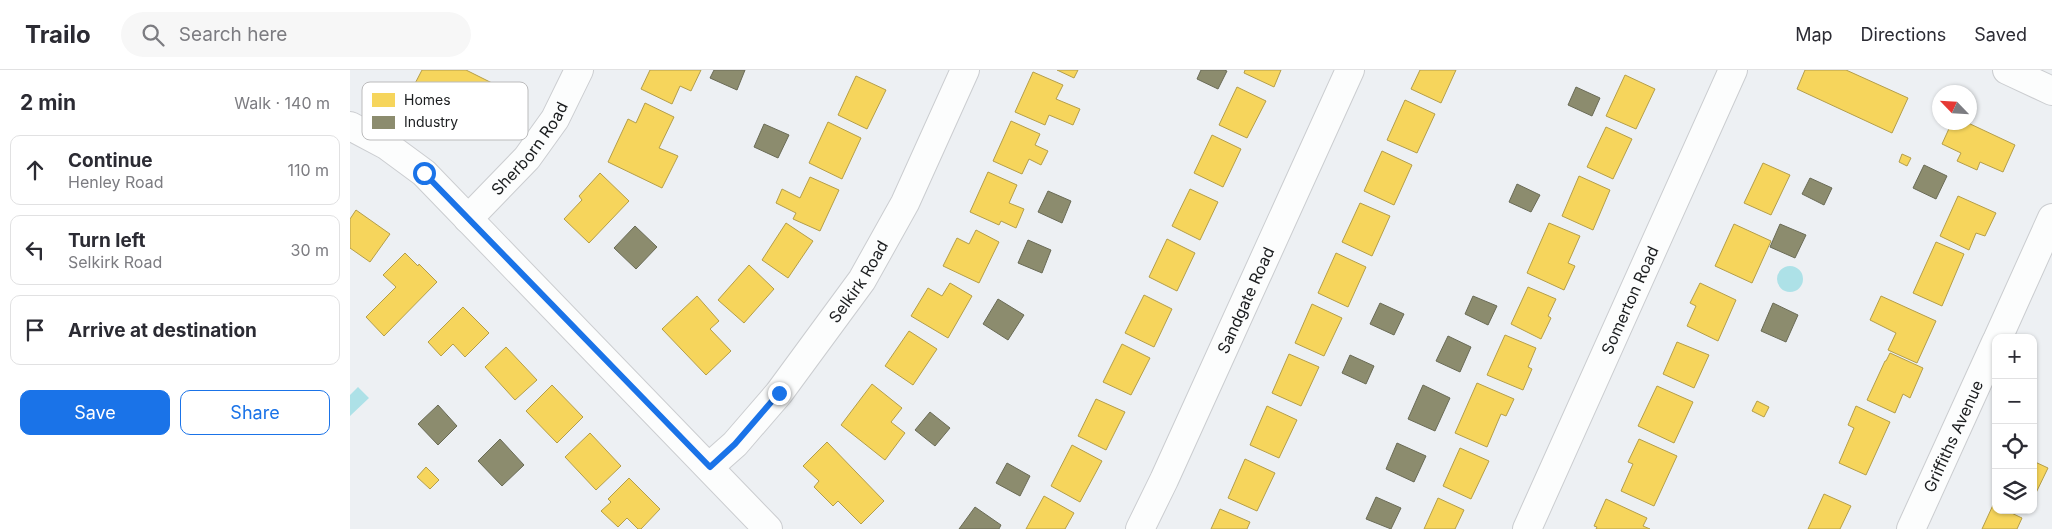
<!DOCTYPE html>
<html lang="en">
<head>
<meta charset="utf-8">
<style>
  body { margin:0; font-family:Inter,sans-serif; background:#f7f7f7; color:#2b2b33 }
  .controls { position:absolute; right:15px; bottom:15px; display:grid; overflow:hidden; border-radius:10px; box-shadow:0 1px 4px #0004 }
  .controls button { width:45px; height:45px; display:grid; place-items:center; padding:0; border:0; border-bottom:1px solid #e1e1e2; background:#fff; color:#2b2b33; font:25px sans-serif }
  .compass { position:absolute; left:1582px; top:15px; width:45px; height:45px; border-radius:50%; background:#fff; box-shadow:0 1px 4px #0004; rotate:295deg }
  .stop { position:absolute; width:15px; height:15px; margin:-11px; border:4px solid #1a73e8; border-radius:50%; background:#fff }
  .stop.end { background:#1a73e8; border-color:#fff; box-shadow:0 1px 5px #0008 }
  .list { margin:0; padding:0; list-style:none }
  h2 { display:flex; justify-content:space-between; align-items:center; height:65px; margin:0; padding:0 20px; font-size:21px }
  h2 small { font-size:16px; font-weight:400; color:#7c7c81 }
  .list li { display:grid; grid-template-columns:32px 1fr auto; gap:15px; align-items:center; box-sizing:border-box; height:70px; margin:0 10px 10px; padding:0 10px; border:1px solid #e1e1e2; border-radius:10px }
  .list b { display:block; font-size:19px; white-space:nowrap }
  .list p { margin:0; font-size:16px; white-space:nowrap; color:#7c7c81 }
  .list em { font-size:16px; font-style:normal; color:#7c7c81 }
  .actions { display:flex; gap:10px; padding:15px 20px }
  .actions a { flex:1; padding:11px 0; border:1px solid #1a73e8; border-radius:10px; text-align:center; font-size:18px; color:#1a73e8 }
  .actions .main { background:#1a73e8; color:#fff }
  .icon { flex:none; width:28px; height:28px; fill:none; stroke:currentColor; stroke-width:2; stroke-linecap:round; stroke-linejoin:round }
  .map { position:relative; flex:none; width:1702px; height:459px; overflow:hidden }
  header { display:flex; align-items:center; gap:30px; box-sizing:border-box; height:70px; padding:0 25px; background:#fff; border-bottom:1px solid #e1e1e2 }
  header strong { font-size:24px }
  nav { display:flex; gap:28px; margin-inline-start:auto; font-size:18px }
  .search { width:350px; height:45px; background:#f7f7f7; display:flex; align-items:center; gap:12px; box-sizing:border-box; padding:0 18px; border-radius:28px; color:#7c7c81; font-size:19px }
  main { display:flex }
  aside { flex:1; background:#fff }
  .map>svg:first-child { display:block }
  .water { fill:#ade1e7 }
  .homes { fill:#f6d55c; stroke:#b49e4a }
  .industry { fill:#8c8c6e; stroke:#6a6b56 }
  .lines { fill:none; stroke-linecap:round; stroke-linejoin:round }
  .minor-casing { stroke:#cbcdd0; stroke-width:30 }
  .tertiary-casing { stroke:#cbcdd0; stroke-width:30 }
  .minor { stroke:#fcfdfd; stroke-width:28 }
  .tertiary { stroke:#fcfdfd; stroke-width:28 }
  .route { stroke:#1a73e8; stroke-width:6 }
  .labels { text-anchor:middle; stroke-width:5; stroke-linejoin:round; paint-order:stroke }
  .street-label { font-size:16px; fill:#1b1d1f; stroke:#fff }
  .key { fill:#fff; stroke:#bbbbbc; stroke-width:1 }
  .key-label { font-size:14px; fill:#1b1d1f }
</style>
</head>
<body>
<header>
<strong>Trailo</strong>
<div class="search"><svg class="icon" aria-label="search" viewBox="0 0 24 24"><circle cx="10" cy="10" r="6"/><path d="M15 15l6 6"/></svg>Search here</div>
<nav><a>Map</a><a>Directions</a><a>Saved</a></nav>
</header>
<main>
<aside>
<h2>2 min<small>Walk · 140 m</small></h2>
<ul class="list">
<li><svg class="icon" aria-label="ahead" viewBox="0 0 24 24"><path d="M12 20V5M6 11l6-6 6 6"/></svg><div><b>Continue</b><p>Henley Road</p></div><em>110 m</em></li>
<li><svg class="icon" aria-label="left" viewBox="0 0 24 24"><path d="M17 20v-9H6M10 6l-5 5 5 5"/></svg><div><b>Turn left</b><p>Selkirk Road</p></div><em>30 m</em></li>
<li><svg class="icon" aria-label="arrive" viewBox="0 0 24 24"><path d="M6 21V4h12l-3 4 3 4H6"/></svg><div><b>Arrive at destination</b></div></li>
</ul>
<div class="actions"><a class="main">Save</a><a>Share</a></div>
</aside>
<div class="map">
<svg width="1702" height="459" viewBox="0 0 1702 459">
  <rect width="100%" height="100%" fill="#edf0f3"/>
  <!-- water -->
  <path class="water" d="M1427 209a13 13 0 1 1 26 0a13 13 0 1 1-26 0Z
    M8,317L19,328L0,346V325Z"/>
  <!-- homes -->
  <path class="homes" d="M72,0H116L142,13L128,40L100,25L91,43L58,27Z
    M300,0H351L341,21L330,16L322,34L291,19Z
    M707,0H728L724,8Z
    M895,0H931L924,17L894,3Z
    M1070,0H1106L1091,33L1061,19Z
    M1455,0H1496L1558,28L1542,63L1447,19Z
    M683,2L713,15L706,29L730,39L723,55L699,45L695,55L665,42Z
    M1275,5L1305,19L1286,59L1256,46Z
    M506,6L536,20L517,59L488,45Z
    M887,17L916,31L897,68L869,55Z
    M1055,30L1085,44L1067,83L1037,70Z
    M295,33L324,47L309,78L328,86L312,118L258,92L278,49L286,53Z
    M661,51L690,64L685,75L698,81L691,95L679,89L672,104L643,91Z
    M478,52L511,68L492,109L459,93Z
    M1602,52H1616L1665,75L1653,102L1630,92L1627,100L1607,91L1611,83L1592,74Z
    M1256,57L1282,69L1263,109L1237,97Z
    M862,65L891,79L873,117L844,103Z
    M1032,81L1062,95L1044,135L1014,121Z
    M1552,84L1561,88L1557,96L1549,92Z
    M1413,93L1440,105L1421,145L1394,133Z
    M638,102L667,115L659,133L674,139L666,158L651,151L649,155L620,142Z
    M250,103L279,131L239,173L214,149L232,130L229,126Z
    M1229,106L1260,120L1243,160L1212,146Z
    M460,107L489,120L470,161L443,149L446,143L426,133L432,119L450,128Z
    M840,119L868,132L850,170L822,156Z
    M1608,126L1646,143L1635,166L1626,163L1619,180L1590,166Z
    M1010,133L1040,146L1022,186L992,172Z
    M6,140L40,164L20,192L0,178V149Z
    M436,153L463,171L438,208L412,190Z
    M1199,153L1230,166L1218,193L1225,196L1214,220L1177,203Z
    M1384,154L1421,171L1402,213L1365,196Z
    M626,160L649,172L629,213L593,196L607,168L619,174Z
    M817,169L845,183L827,221L799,207Z
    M1586,172L1614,184L1592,236L1563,223Z
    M55,183L68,196L69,194L87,212L34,266L16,247L46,217L33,205Z
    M986,183L1016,197L998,237L968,223Z
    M399,195L424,219L394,253L368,230Z
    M600,213L622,226L598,268L561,246L578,218L592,226Z
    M1350,213L1386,230L1368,271L1337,256L1346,236L1340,233Z
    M1178,217L1206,229L1198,246L1201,248L1191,269L1161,254Z
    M794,225L822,239L804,277L775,263Z
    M347,226L369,251L360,259L381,281L356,305L312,259Z
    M1531,226L1586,251L1567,293L1538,280L1546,263L1520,250Z
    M962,234L992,248L974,286L945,273Z
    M113,237L139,263L115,287L103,274L91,286L78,272Z
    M559,261L587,279L563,315L535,296Z
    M1155,265L1186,278L1178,297L1182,299L1173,320L1137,305Z
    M1327,272L1359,285L1344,318L1313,304Z
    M772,274L800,288L781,325L753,312Z
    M156,277L187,310L165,330L135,297Z
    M1540,283L1573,298L1560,328L1553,324L1545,343L1517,330L1535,291H1536Z
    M939,284L969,297L951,336L922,323Z
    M1127,313L1164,329L1156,346L1151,344L1137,377L1105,363Z
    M522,314L552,338L541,352L555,363L535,390L491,355Z
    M202,315L233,347L207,373L176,341Z
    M1307,316L1343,332L1324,373L1288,356Z
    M746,329L775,342L756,380L728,366Z
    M1407,331L1419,337L1414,347L1402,341Z
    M917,336L947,350L929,388L900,375Z
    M1506,336L1540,352L1516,405L1489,393L1504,358L1498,355Z
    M240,363L271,396L246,420L215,387Z
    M1289,369L1327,386L1304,436L1271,421L1283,394L1278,392Z
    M477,372L534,431L511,454L488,431L483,436L464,417L469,411L453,396Z
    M722,375L752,391L730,432L701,416Z
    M1110,378L1139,391L1121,429L1093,416Z
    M895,389L925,403L907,441L878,428Z
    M1683,391L1698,398L1683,429Z
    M76,397L89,410L80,419L67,407Z
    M279,408L310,439L291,459H288L277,448L268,457L251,441L261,432L258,429Z
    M1474,424L1501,436L1490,459H1458Z
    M694,426L724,443L715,459H676Z
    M1088,428L1114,440L1105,459H1074Z
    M1256,429L1297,448L1293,456L1300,459H1246L1247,457L1244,456Z
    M1643,435L1646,436V440H1655L1672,448L1667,459H1632Z
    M870,439L900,452L897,459H861Z"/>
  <!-- industry -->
  <path class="industry" d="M364,0H395L387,20L360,8Z
    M851,0H874L877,1L868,19L847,9Z
    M1226,17L1250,28L1242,46L1218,35Z
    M414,54L439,65L428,88L404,77Z
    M1574,95L1597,106L1586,129L1563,118Z
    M1460,108L1482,118L1474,135L1452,124Z
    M1167,114L1190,125L1181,142L1159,132Z
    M698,121L721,131L712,153L688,142Z
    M1430,154L1456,165L1445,188L1420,177Z
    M285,156L307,177L286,199L264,178Z
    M678,170L701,180L692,203L668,193Z
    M1123,226L1147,236L1138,255L1115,244Z
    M648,229L674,245L658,270L633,254Z
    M1030,233L1054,244L1044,265L1020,254Z
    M1423,233L1448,245L1436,272L1411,261Z
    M1098,266L1121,277L1110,302L1086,291Z
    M1000,285L1024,296L1016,314L992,303Z
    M1073,315L1100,328L1085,361L1058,349Z
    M88,335L107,356L88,375L68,354Z
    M580,342L600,358L585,376L565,360Z
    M150,369L174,395L152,416L128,391Z
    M1047,373L1076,386L1064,412L1036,399Z
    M657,393L680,406L670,426L646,413Z
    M1026,427L1051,438L1041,459L1016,449Z
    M625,437L651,455L649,459H609Z"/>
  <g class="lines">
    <defs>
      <g id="minor">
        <path d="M1657,0L1702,21"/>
        <path id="s1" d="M118,149L177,88L205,49L229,0"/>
        <path d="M1648,268L1702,148"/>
        <path id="s2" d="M359,397L385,374L429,323L512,210L555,133L615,0"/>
        <path id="s3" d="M790,459L814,410L1000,0"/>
        <path id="s4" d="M1177,459L1383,0"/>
        <path id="s5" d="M1561,459L1646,272"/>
      </g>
      <path id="tertiary" d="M0,56L36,75L74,103L418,459"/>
    </defs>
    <!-- minor casing -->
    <use href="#minor" class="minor-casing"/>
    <!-- tertiary casing -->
    <use href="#tertiary" class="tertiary-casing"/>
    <!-- minor -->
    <use href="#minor" class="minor"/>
    <!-- tertiary -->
    <use href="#tertiary" class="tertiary"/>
  </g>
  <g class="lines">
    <!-- route -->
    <path class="route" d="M74,103L360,397L385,374L429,323"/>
  </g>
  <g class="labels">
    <!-- street labels -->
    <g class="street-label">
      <text dy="6" stroke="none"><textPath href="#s1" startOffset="94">Sherborn Road</textPath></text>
      <text dy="6" stroke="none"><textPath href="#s2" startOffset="239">Selkirk Road</textPath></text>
      <text dy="6" stroke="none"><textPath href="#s3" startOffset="252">Sandgate Road</textPath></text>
      <text dy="6" stroke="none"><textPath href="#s4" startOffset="251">Somerton Road</textPath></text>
      <text dy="6" stroke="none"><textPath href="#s5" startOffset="102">Griffiths Avenue</textPath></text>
    </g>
  </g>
  <!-- legend -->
  <rect x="12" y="12" width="166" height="58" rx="8" class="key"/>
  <rect x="22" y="23" width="23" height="14" fill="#f6d55c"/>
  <rect x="22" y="46" width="23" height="13" fill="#8c8c6e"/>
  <g class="key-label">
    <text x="54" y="35">Homes</text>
    <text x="54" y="57">Industry</text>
  </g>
</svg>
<div class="controls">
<button>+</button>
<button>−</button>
<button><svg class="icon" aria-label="locate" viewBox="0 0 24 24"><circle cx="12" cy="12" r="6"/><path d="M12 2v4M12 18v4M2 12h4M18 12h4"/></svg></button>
<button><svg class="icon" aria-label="layers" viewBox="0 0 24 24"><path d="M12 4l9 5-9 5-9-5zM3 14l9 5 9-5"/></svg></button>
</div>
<svg class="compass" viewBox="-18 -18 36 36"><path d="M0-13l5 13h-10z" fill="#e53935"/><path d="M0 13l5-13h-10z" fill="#7c7c81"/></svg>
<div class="stop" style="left:74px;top:103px"></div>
<div class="stop end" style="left:429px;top:323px"></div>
</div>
</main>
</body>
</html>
